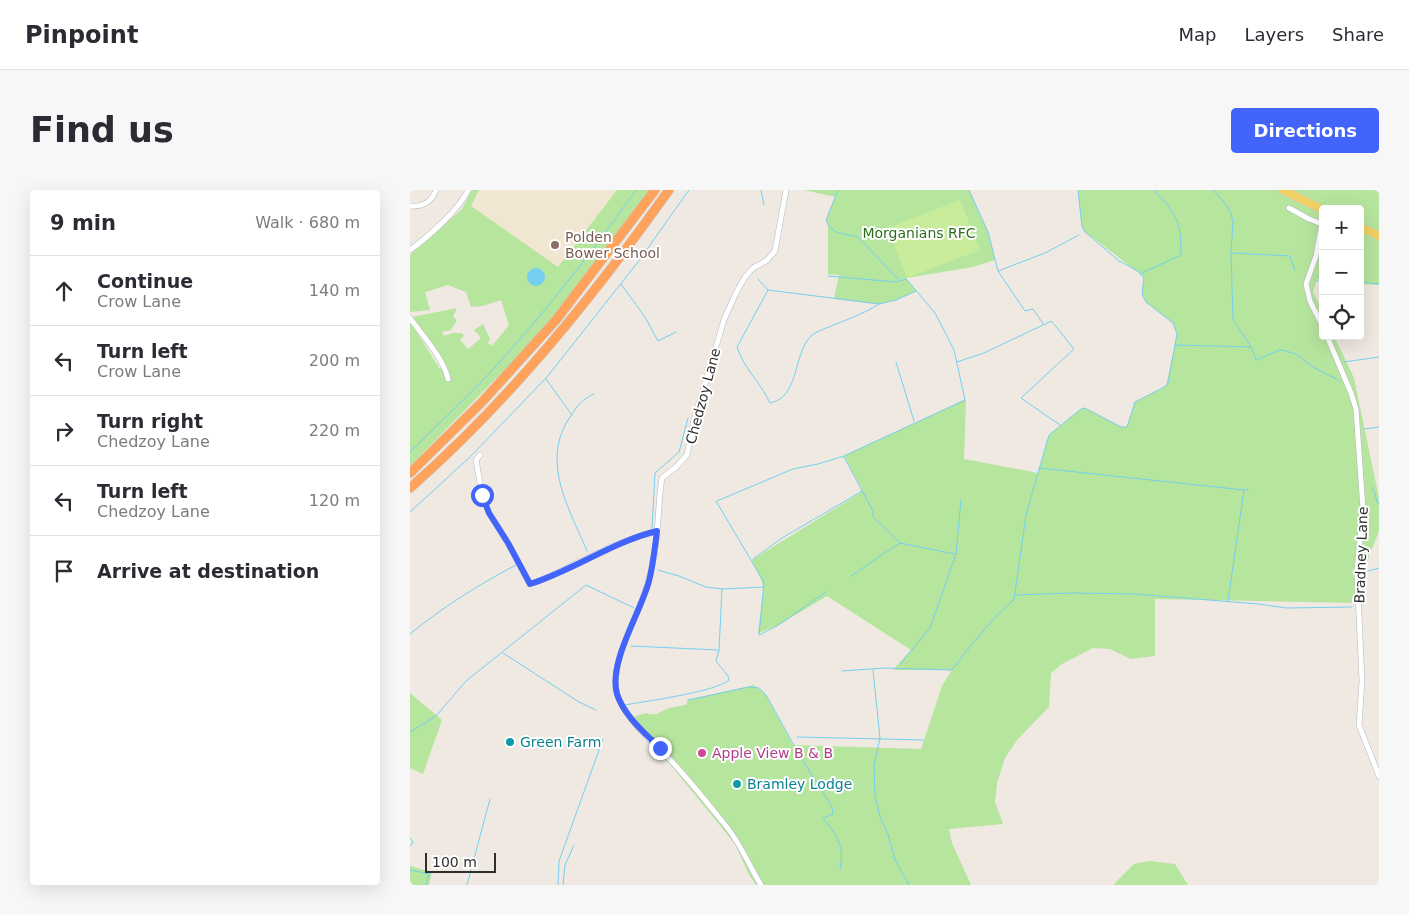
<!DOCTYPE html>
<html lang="en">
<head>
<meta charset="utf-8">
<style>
  body { margin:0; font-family:"DejaVu Sans",sans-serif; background:#f7f7f7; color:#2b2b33 }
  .controls { position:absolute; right:15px; top:15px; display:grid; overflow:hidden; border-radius:5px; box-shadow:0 5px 20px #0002 }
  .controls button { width:45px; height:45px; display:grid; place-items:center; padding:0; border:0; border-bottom:1px solid #e1e1e2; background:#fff; color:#2b2b33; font:25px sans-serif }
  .scale { position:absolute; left:15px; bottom:12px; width:71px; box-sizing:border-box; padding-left:5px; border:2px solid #2e2e2e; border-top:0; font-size:14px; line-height:18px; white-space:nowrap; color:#2e2e2e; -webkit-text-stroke:4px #fff; paint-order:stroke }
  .stop { position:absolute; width:15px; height:15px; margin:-11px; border:4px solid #4264fb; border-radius:50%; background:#fff }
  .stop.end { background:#4264fb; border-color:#fff; box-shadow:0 1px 5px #0008 }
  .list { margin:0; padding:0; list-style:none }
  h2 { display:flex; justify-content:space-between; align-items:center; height:65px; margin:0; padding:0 20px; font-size:21px }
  h2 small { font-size:16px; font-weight:400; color:#7c7c81 }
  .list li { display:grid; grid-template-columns:32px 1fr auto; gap:15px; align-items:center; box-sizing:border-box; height:70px; padding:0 20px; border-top:1px solid #e1e1e2 }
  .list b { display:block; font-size:19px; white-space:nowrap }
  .list p { margin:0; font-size:16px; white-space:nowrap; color:#7c7c81 }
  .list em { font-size:16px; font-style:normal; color:#7c7c81 }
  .icon { flex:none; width:28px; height:28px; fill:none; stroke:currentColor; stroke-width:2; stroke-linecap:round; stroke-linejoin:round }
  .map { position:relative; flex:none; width:969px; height:695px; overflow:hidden; border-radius:5px }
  header { display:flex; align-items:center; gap:30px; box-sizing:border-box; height:70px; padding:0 25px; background:#fff; border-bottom:1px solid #e1e1e2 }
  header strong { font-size:24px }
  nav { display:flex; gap:28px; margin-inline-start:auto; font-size:18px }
  .intro { display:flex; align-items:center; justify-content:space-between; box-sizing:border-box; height:120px; padding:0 30px }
  h1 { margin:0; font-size:35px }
  .button { padding:12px 22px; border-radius:5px; background:#4264fb; color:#fff; font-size:18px; font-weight:700 }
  main { display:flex; gap:30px; padding:0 30px }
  aside { flex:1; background:#fff; border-radius:5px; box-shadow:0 5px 20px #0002 }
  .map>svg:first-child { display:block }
  .education { fill:#f0e6d1 }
  .green { fill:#b6e59e }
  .pitch { fill:#c9ec9a }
  .water { fill:#75cff0 }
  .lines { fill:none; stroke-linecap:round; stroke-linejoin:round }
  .stream { stroke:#75cff0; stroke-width:1 }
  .street-casing { stroke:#b4b7c1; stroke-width:6 }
  .primary-casing { stroke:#c9c9c9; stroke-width:9 }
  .highway-casing { stroke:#c9c9c9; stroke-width:10 }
  .street { stroke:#fff; stroke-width:5 }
  .primary { stroke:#f2d163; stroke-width:8 }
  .highway { stroke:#ffa35c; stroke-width:9 }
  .route { stroke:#4264fb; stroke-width:6 }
  .education-dot { fill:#8d6e63; stroke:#fff; stroke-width:2 }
  .culture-dot { fill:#0f9aa8; stroke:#fff; stroke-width:2 }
  .hotel-dot { fill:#d1479c; stroke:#fff; stroke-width:2 }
  .labels { text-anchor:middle; stroke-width:4; stroke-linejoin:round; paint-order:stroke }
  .park-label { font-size:14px; fill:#2c6e1b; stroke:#fff }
  .education-label { font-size:14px; fill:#785e54; stroke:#fff; text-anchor:start }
  .street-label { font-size:14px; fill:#2e2e2e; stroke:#fff }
  .culture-label { font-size:14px; fill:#0d838f; stroke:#fff; text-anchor:start }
  .hotel-label { font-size:14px; fill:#b23c85; stroke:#fff; text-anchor:start }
</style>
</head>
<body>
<header>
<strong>Pinpoint</strong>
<nav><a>Map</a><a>Layers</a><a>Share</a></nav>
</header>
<div class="intro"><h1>Find us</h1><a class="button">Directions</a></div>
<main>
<aside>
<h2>9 min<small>Walk · 680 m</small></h2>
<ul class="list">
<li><svg class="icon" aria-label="ahead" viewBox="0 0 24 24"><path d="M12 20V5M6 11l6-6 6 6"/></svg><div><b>Continue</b><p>Crow Lane</p></div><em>140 m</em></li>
<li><svg class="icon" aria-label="left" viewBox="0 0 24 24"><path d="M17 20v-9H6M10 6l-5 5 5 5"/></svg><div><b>Turn left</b><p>Crow Lane</p></div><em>200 m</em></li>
<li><svg class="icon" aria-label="right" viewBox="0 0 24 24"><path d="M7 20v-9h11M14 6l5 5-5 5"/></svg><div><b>Turn right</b><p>Chedzoy Lane</p></div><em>220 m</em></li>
<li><svg class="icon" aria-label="left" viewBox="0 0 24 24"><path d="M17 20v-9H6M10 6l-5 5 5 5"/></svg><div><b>Turn left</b><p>Chedzoy Lane</p></div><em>120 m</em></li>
<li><svg class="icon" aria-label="arrive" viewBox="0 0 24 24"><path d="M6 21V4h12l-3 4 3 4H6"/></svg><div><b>Arrive at destination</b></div></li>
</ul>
</aside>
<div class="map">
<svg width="969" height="695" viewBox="0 0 969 695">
  <rect width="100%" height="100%" fill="#efe9e1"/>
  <!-- education -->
  <path class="education" d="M62,0H214L148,77L56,13Z"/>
  <!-- green -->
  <path class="green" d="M62,0H69L61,16L148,77L207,0H239L154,114L118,156L0,276V132L30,179L33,174L2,127L47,118L43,127L47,130L41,140L32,142L34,146L43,143H52L54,146L50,150L58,159L71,148L64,140L73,134L80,149L78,153L82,156L99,135L91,110L73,116L61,117L56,102L38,95L15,102L20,120L0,122V65L52,19Z
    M394,0H559L578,42L585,70L563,77L497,88V90L506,101L486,110L469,114L424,109L429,85L418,84V36L416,30L425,7Z
    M668,0H969V95L950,94V19H913V90L907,89L903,102L913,122V146H924L944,188L969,308V341L954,379L948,413L745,409V466L721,469L700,459L683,458L652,474L641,483L639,517L607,550L595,568L587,593L585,612L593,634L539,639L542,653L561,695H346L339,685L325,654L263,578L223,536L220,528L236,523C247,527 250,521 259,518C265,517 270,516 276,515L278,510L344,495L356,505L383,555L511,559L532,496L542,480H483L501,460L417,406L367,436L348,443L354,397L342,370L453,301L434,266L556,209L554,269L628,283L639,245L671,219L675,218L711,237H717L725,212L756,196L767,144L763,133L736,112L732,104L734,87L674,41L672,37Z
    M0,503L32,530L13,584L0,578Z
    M739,671L765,674L778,695H703L724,674Z
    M0,676L22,682L19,695H0Z"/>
  <!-- pitch -->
  <path class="pitch" d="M550,10L570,60L497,88L478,38Z"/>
  <!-- water -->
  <path class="water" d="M117 87a9 9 0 1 1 18 0a9 9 0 1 1-18 0Z"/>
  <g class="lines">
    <!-- stream -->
    <path class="stream" d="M351,0L354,15
      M559,0L578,42L588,81L615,121L623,119L634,135L641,131L643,133L664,159L611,208L650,235
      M803,0L815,13L821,23L823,33L821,62L823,130L841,157L846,170L870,160L876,161L886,164L903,177L930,191
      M822,63L880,66L885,80
      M588,81L635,63L669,45
      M732,83L771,65C771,30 767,25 744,0
      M418,86L486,92L489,91
      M348,89L358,100L469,114L486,110L506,101
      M906,91H913
      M950,92L969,94
      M211,94L235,127L248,151L266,142
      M358,100L327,157C333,177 351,193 360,213C390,207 383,163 401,146C406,142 413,139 419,137C435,130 454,124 469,114
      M765,155L841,157
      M486,172L504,231
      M547,172L574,163L633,135
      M934,172L969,167
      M136,189L162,225
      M954,239L969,237
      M0,262C25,237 51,213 76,187C130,129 180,65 226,0
      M434,267L463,321V327L490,353L545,364
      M629,278L834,300
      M962,298L965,304L967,312L969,314
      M306,311L354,392L349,445L367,436L416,402
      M307,311L383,279L408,274L434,266L555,210L544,160L537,146L525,123L498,91L496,89L490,91L448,47C434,43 423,46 416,30L428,0
      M0,322L61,266L137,187L228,72L279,0
      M242,338L245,283L269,262L278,228
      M177,361C159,318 130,271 160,227C168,215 171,210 184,204
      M343,369L372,348L452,301
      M248,380L269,386L296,397L312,399L354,397
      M954,382L969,378
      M441,386L490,353
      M606,405L662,403L725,404L848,414L877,418L942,417
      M818,411L834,300L838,299
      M0,444C33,417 68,395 106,375
      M221,456L308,460
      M93,463L169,512L186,520
      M490,474L520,438L546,364L551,310
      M463,480L470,548L464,576L465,606L470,627L478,644L485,670L499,695
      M432,481L475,478L542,480L559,458L586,426L604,410L616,325L639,245L671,219L675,218L711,237H717L725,212L756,196L758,193L767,144L763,133L736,112L732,104L734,88L728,81L709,71L674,41L672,37L668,0
      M278,510L339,497L349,498L356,505L390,566L422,617L423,624L413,628C427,646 435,656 430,679
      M215,515C236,511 306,502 319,490L318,486L306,471L309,460L312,399
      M0,542L26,526L56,491L176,395L224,418
      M387,547L514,550
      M0,648L3,652L0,656
      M0,680L19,684L16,695
      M57,695L80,609
      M148,695L149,671L193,549
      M153,695L155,675L164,655"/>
    <defs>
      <path id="street" d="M0,16C12,17 22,12 26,0
        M879,18L899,29L912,34
        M913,28L906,66L896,94L900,111L913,137
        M0,60C18,47 49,20 58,0
        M0,128C12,145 34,169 38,189
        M917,146L941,203L946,219L953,319L947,381L952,491L949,535L969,586
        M70,265L66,270L72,305L79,323L98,353L120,394C136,389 150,381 165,374C192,361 219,348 247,341
        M351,695C339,676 331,654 316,636C300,616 283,595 265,575C247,555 209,525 206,498C202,465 232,421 239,389C243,374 246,357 247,341C249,323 249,306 252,288L266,277L277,265L284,230L314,130L326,103L335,87L343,78L356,71L365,61L376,0"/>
      <path id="primary" d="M873,0L913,20
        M950,37L969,46"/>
      <path id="highway" d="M0,283L72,212L146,130L245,0
        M0,298C99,211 183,107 259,0"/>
    </defs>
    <!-- street casing -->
    <use href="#street" class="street-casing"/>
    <!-- primary casing -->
    <use href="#primary" class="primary-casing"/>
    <!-- highway casing -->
    <use href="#highway" class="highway-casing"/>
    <!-- street -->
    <use href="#street" class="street"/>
    <!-- primary -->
    <use href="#primary" class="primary"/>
    <!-- highway -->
    <use href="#highway" class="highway"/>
  </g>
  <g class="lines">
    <!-- route -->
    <path class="route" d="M72,305L79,323L98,353L120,394C164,380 202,352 247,341C245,357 243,375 239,391C231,422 198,472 207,504C214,526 235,543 250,558"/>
  </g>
  <!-- markers -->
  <circle class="education-dot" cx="145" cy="55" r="5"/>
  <g class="culture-dot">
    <circle cx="100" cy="552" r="5"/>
    <circle cx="327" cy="594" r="5"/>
  </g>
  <circle class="hotel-dot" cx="292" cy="563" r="5"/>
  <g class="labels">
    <!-- park labels -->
    <g class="park-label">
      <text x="509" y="48">Morganians RFC</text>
    </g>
    <!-- education labels -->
    <g class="education-label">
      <text x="155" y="52">Polden<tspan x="155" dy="16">Bower School</tspan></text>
    </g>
    <!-- street labels -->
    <g class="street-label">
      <text transform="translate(293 206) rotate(-75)" y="5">Chedzoy Lane</text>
      <text transform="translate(951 365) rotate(-88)" y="5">Bradney Lane</text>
    </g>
    <!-- culture labels -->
    <g class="culture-label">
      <text x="110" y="557">Green Farm</text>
      <text x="337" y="599">Bramley Lodge</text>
    </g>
    <!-- hotel labels -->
    <g class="hotel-label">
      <text x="302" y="568">Apple View B &amp; B</text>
    </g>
  </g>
</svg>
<div class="controls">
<button>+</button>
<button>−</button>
<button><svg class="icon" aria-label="locate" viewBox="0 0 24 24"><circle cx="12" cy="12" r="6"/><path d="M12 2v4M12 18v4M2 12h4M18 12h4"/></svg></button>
</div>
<div class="scale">100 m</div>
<div class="stop" style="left:72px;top:305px"></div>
<div class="stop end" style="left:250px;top:558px"></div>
</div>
</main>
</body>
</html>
